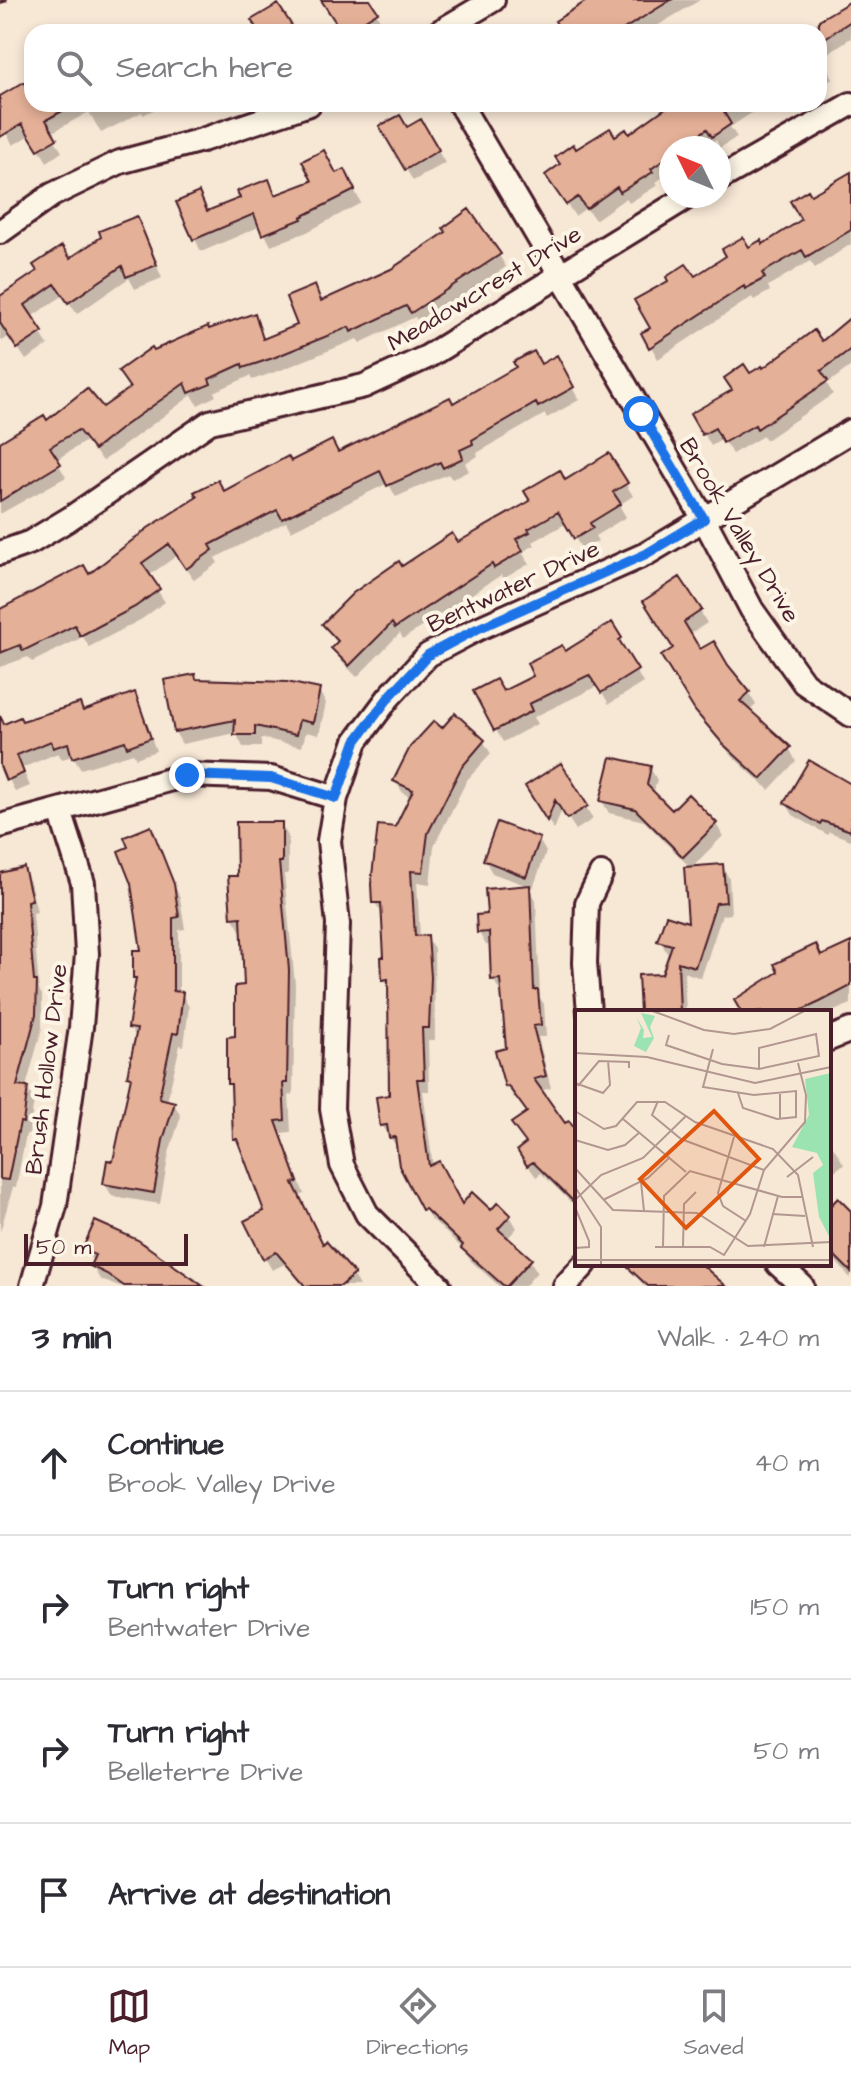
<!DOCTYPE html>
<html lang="en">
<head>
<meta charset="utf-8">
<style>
  body { margin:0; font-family:"Architects Daughter",sans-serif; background:#f7f7f7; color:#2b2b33 }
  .compass { position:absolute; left:659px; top:136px; width:72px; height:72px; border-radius:50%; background:#fff; box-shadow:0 4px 12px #0003; rotate:313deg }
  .scale { position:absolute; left:24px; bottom:20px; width:164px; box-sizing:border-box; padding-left:8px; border:4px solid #4a1f2b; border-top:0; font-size:22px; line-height:28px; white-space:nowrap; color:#4a1f2b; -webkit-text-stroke:6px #fcf5e5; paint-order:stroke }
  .stop { position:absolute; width:24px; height:24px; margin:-18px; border:6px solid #1a73e8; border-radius:50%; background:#fff }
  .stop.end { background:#1a73e8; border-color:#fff; box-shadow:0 2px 8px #0008 }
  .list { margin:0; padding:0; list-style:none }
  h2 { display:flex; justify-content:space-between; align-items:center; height:104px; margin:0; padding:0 32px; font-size:34px }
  h2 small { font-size:26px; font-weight:400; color:#7c7c81 }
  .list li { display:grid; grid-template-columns:52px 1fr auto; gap:24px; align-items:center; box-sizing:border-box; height:144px; padding:0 32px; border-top:2px solid #e1e1e2 }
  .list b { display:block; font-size:30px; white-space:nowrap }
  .list p { margin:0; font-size:26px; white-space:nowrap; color:#7c7c81 }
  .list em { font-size:26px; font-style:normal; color:#7c7c81 }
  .icon { flex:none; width:44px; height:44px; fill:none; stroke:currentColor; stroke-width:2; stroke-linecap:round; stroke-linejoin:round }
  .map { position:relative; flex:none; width:851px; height:1286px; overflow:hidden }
  .search { position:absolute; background:#fff; box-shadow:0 4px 12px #0003; left:24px; right:24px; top:24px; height:88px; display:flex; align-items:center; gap:20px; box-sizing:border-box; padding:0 28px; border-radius:24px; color:#7c7c81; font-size:30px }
  .sheet { height:680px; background:#fff }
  nav { display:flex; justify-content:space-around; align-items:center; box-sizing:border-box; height:112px; border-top:2px solid #e1e1e2; background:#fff; font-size:22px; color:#7c7c81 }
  nav a { display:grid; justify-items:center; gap:4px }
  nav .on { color:#4a1f2b }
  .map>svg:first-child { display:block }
  .shadow { fill:#0003 }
  .building { fill:#e4b097; stroke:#4a1f2b; stroke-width:2 }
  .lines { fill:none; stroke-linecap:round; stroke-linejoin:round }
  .minor-casing { stroke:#4a1f2b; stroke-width:28 }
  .path { stroke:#4a1f2b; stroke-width:4; stroke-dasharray:8 6; stroke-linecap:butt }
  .minor { stroke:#fcf5e5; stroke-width:22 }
  .route { stroke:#1a73e8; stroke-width:10 }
  .labels { text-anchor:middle; stroke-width:8; stroke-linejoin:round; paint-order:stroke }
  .street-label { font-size:24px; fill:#4a1f2b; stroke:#fcf5e5 }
  .inset-road { fill:none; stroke:#b29791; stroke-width:2 }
  .view { fill:#e0560e; fill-opacity:0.15; stroke:#e0560e; stroke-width:4 }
  .inset-edge { fill:none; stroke:#4a1f2b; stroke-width:4 }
</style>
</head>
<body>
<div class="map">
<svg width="851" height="1286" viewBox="0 0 851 1286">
  <rect width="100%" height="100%" fill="#f7e7d5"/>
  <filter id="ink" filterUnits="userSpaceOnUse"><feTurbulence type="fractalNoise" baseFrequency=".0125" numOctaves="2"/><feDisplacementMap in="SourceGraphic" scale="16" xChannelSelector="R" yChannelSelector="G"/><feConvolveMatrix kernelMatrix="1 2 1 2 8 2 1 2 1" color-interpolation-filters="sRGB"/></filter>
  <g filter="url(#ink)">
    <!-- shadow -->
    <path class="shadow" d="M323,0H368L383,25L372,32H344Z
      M591,0H700L647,32H549Z
      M851,3V38L820,58L833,78L819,88V32H794L810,21L813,25Z
      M32,96V104H165L143,115L142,112L101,133L89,112L51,133L62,152L47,162L31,135L13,145L0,122V99Z
      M675,104H779L765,113L761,107L730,127L737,137L720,148L716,140L704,148H671V172L656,182L658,185L629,203L626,198L595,220L586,208L575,216L555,187L575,151L629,137Z
      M421,121L445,163L413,181L382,127L406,130Z
      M336,175L351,183L361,203L307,232L271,246L261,226L201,252L179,203L198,194L208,213L242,199L268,181L276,197Z
      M851,182V244L815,268L810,261L768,286L770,291L754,300L752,297L658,359L644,334L653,329L694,279L748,250L762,246L804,221L810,197Z
      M136,218L162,278L135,289L129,278L77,314L64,295L31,317L48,345L26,360L10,336L2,341L0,338V299L69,260Z
      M499,255L506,267L420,324L415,317L360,343L357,339L281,370L252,380L250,376L214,392L216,396L198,405L192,395L103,461L86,441L56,460L66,477L0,514V444L47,423L102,410L132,389L153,352L254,316L265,340L300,327L314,288L322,303Z
      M851,320V366L827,384L833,394L766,440L763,436L732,454L723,439L711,446L693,415L734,391L750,376L821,343Z
      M556,358L579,400L547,418L545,414L477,453L478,456L465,463L469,471L452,479L448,474L396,497L388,483L291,531L286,522L215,558L218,563L194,580L178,555L148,576L165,602L142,619L89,647L83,637L32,662L28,657L0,667V611L89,576L224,494L291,463L338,454Z
      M609,456L633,496L619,505L626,517L595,536L598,541L582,550L567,523L533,542L535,545L522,552L529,564L503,579L501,575L403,639L400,633L357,677L341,661L334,649L338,644L324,625L401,568L457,544Z
      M700,611L707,623L689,635L700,652L749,693L756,705L749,711L789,748L796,761L769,790L732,756L705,724L664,656L675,649L652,613Z
      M611,625L643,683L609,704L598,686L534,717L537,724L503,742L496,730L502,694L536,677L565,654Z
      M197,681L319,691L326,703L319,735L306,732L302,747L261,738V747H243L236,733L182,744L175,732Z
      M134,695L141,707L156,751L136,758L133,753L81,769L73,756L62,759L58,753L22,768L30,786L15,792L0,760V727L80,705L84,713Z
      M442,731L484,742L491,754L467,780L434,846L430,884L417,882L420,938L427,937L434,949L435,1040H428L429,1091H423L433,1167L462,1206L510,1216L517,1228L507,1239L530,1260L537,1272L525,1286H499L470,1260L464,1250L433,1220L431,1221L399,1150L382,1125L391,1097L390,989L384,979L386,959L384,915L374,902L396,829L412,798L403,793L395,781Z
      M650,768L657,780L653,795L672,813L716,824L723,836L691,868L644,821L609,813L602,801Z
      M851,785V840L829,832L828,835L793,815L786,803Z
      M528,787L586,807L593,819L576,830L562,809L554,830Z
      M281,824L288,836V874H284L295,984L293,1095H289L291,1132L281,1133L304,1194L299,1196L323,1247L353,1275L359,1286H304L285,1264L272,1270L265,1258L266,1212L235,1138L233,1091L229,1083L246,987L243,930H240L233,918L239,877Z
      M150,829L180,898L185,929L179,930V994H182L189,1007L184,1046L180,1045L167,1102L174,1104L181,1116L169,1153L160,1204L112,1196L105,1184L115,1163L132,1082L129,1076L137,1039L130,1027L137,983L135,978L143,952L130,848Z
      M539,840L546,852L533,888L492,873L485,860Z
      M722,866L729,878L731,914L722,915L701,978L684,972L686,1012H642L664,975L671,954L667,953L660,940L690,925Z
      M23,870L30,882L37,912L33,913L39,990L42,995V1028L26,1087L34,1101L29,1134H26L16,1187H13L0,1232V875Z
      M529,887L536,900L540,998L544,1004L546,1037H538L551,1088L540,1091L577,1146V1208L541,1173L536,1177L526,1163L529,1113L517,1097L514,1098L507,1086L508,1050L503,991H500L493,979L492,945H486L479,933L489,916Z
      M851,945V1004L829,1013L743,1012L821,958Z
      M829,1140L844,1164L829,1175Z
      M829,1209L851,1214V1279L829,1253Z
      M85,1250L189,1278L192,1275L204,1286H116L100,1279L92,1266L94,1263Z
      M636,1264H699L725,1286H644L631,1269Z"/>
    <!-- building -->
    <path class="building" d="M321,0H370L378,12L346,32H342Z
      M588,0H671L619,32H562L555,21Z
      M851,1V21L819,42V20Z
      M278,4L296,32H259L251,20Z
      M24,82L32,96V104H75L46,120L57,139L38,150L22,124L0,137V96Z
      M671,104H719L731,124L712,137L707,129L680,148H671V155L651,169L653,172L620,192L617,187L586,209L578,197L566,205L545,175L560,164L555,157L573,144L576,149L610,128L615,136L626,129L629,134Z
      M400,115L407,127L421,119L439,150L405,170L379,126Z
      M324,150L336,173L345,169L355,190L301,217L302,219L262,235L254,214L193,240L176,202L199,192L207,211L240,198L237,191L269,179L275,195L312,181L302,161Z
      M851,172V230L806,257L802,250L762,273L765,278L745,289L744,286L649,348L641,333L650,328L634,300L668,281L666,277L686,264L695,276L726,256L722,249L743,237L749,247L761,240L763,244L801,220L790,201L808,190L811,195Z
      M469,209L501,254L411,313L406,306L351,332L349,327L273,358L243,368L242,364L209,379L211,384L189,393L185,383L124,426L94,450L78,430L50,447L61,464L0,501V442L44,415L47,420L87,388L103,407L130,388L118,371L152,347L154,350L208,326L209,329L255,313L263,339L297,325L286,297L315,285L321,301L391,269L446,232L443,228Z
      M137,216L157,265L126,277L122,266L68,303L55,284L25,305L43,332L17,349L0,323V296L37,271L33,265L62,246L70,258L101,237L99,231Z
      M851,317V349L821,371L828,381L757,429L755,425L723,443L715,428L702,435L690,414L732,390L724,378L744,364L750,373L762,366L763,368L814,330L822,341Z
      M534,351L541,364L557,355L574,387L538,407L536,403L472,440L473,444L460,450L463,458L443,468L440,462L387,486L380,471L282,519L277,510L210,545L213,550L186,569L169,544L142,563L160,589L135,607L80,636L75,625L23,651L20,645L0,653V609L84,565L89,574L148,528L197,497L194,492L218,480L224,491L288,456L291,461L332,440L338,452L450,397L453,403L516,367L513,362Z
      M609,453L628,483L613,492L621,504L590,523L593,528L574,539L558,512L528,529L530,532L516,539L523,551L494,568L492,564L395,628L392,623L349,666L331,648L338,641L322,624L353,593L399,561L402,566L452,533L458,542L530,501L524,491L560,470L565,480Z
      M680,577L702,610L684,622L700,649L714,641L728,665L750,692L740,701L791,747L761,779L723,744L695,711L661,656L673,648L643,601Z
      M612,622L622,638L619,640L638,670L601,693L589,675L529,704L532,711L494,731L473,691L496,679L503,691L533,676L527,663L562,645L565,651Z
      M195,674L196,679L287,682L320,689L313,723L299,720L296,735L255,726V735H234L235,720L174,732L164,680Z
      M135,692L151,738L127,747L125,741L72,758L68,743L53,748L51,741L17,755L24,773L6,781L0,766V716L4,724L20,717L22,721L80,703L83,711Z
      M455,713L485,740L461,768L428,833L423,872L411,871L415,936L428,935L431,977L429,1028H422L424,1079H417L429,1166L439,1161L462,1204L472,1192L491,1210L498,1202L511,1215L498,1229L532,1259L507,1286H504L461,1248L463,1245L425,1209L422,1210L399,1166L395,1137L389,1138L387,1125L380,1126L376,1097L389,1095L388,979L382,980L381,957H384L381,903H372L371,884L378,825L395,827L413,790L393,781L410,747L434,721L442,728Z
      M611,757L651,766L647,785L672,810L688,794L717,823L683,857L635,809L600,801Z
      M809,760L851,784V831L822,821L820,824L784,803Z
      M561,763L588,806L567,819L555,800L547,821L525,786Z
      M236,822H282V862H279L289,970L287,1083H283L285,1120L276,1121L298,1182L293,1183L323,1244L326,1241L355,1274L341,1286H305L276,1252L263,1259L244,1221L264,1211L237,1139H233L231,1084H227V1037L235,1036V986L244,985L241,917L231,918L228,876H237Z
      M497,822L540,838L526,877L483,860Z
      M151,826L174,884L179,917L173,918V991L183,992L178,1034L173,1033L159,1098L175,1102L163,1140L154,1193L103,1184L107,1160L113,1161L131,1077L127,1076L137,1029L128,1028L136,978H133V950H141L131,884L118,851L128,847L124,837Z
      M723,864L726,902L716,903L695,967L678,962L680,1012H640L638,975L662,974L672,945L657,941L666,915L688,922L684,867Z
      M24,867L32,900L27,901L34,981H37L36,1014L17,1086L28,1087L23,1123L20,1122L8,1180L0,1179V873Z
      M530,885L534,990H538L541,1025L533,1026L546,1076L534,1079L565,1123L569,1121L577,1132V1205L533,1162L527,1166L517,1150L526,1143L511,1123L527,1112L508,1086L505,1087L495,1051L506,1048L500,979L491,980L489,932L477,933L476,915L487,914L485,889Z
      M851,942V986L820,1002L798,1012H741L734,1000L778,972L774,964L816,944L821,956Z
      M838,1198L851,1211V1272L829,1250V1207Z
      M95,1221L138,1240L203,1286H124L107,1274L90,1266L95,1255L82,1250Z
      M624,1264H701L726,1286H648Z"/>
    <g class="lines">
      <defs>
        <path id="minor" d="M439,32L493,0
          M460,104L704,519L752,610L804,683L851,715
          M719,179L851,104
          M0,232L52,195L120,162L202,140L309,104
          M0,553L31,542L69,519L210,422L364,386L427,357L689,196
          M0,826L187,775L271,778L336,798
          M589,1012L585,963L587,903L601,874
          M829,1039L851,1030
          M778,1264L802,1286
          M32,1286L55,1206L81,1027L87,954L83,883L60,811
          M439,1286L367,1214L342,1165L332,1109L338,924L329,841L336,798L356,741L389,697L428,655L477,629L646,554L851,431
          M565,1286L585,1264"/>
      </defs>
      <!-- minor casing -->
      <use href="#minor" class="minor-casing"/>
      <!-- path -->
      <path class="path" d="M0,2L7,0"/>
      <!-- minor -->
      <use href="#minor" class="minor"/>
    </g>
  </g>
  <g class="lines" filter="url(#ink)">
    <!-- route -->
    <path class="route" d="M187,775L271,778L336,798L356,741L389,697L428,655L477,629L646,554L704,519L641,414"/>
  </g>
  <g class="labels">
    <!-- street labels -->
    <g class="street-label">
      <text transform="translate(484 288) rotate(-31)" y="8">Meadowcrest Drive</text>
      <text transform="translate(740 530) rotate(59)" y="8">Brook Valley Drive</text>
      <text transform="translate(513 586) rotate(-25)" y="8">Bentwater Drive</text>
      <text transform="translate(46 1069) rotate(-83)" y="8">Brush Hollow Drive</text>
    </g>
  </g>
  <!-- overview -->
  <g transform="translate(575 1010)">
    <rect width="256" height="256" fill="#f7e7d5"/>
    <path d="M256,63V230L244,207L238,163L248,155L242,143L217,137L234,105L230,69Z" fill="#9be4b2"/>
    <path d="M66,3L80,6L75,17L79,28L71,42L59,36L66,18L61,7L69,20L68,28L77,27Z" fill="#9be4b2"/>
    <path class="inset-road" d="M75,0L129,20L159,24L195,19L231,0M94,25L91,35L147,54L184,59L244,46L241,24L184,38V59M138,39L128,77L179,85L221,81V107L202,109L168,98L163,83M0,43L72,47L180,73L256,57M0,73L28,83L35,75L33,51M3,76L24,51L54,52V58M205,84V109M83,91L77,105L106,129L189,160M0,101L29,119L41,116L62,92H90L120,112L198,139L223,165L238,237M48,109L111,162M159,127L143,183L148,196L171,211M0,130L33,140L50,135L65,122M0,158L38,200L122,203L173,236L256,232M212,167L238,147M66,172L69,201M0,177L26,217V256M0,190L26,165L68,148L111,106M28,190L73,168L95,147M0,197L14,231V237L0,238M197,204L230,206M80,237H135L149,245L175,204L189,160L230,112L231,85L223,53M88,237L89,186L115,161L207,187H227M108,237L109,194L121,182M189,237L203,186M0,250H256"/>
    <path class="view" d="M139,101L184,149L111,218L65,169Z"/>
    <rect width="256" height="256" class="inset-edge"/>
  </g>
</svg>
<svg class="compass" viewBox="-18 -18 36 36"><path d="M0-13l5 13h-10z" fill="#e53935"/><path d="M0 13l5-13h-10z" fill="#7c7c81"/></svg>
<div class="scale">50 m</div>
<div class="stop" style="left:641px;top:414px"></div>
<div class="stop end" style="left:187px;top:775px"></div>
<div class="search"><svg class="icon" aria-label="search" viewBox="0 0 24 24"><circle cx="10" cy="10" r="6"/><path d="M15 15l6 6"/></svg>Search here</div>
</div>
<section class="sheet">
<h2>3 min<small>Walk · 240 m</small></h2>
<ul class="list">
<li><svg class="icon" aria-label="ahead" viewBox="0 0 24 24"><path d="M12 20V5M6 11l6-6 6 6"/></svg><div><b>Continue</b><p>Brook Valley Drive</p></div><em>40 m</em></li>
<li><svg class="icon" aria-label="right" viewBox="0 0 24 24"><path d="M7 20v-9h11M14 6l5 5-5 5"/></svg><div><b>Turn right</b><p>Bentwater Drive</p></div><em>150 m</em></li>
<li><svg class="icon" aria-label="right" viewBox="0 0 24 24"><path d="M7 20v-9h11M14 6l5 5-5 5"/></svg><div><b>Turn right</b><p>Belleterre Drive</p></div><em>50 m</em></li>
<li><svg class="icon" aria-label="arrive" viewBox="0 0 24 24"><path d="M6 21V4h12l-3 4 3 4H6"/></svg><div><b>Arrive at destination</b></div></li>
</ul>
</section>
<nav>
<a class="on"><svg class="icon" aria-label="map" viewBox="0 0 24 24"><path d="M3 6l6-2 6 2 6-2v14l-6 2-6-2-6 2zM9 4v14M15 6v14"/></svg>Map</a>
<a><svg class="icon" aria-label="directions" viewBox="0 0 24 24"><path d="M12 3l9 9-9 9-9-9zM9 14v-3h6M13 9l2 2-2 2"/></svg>Directions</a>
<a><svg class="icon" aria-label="saved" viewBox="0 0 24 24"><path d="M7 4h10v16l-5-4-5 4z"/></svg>Saved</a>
</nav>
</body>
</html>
